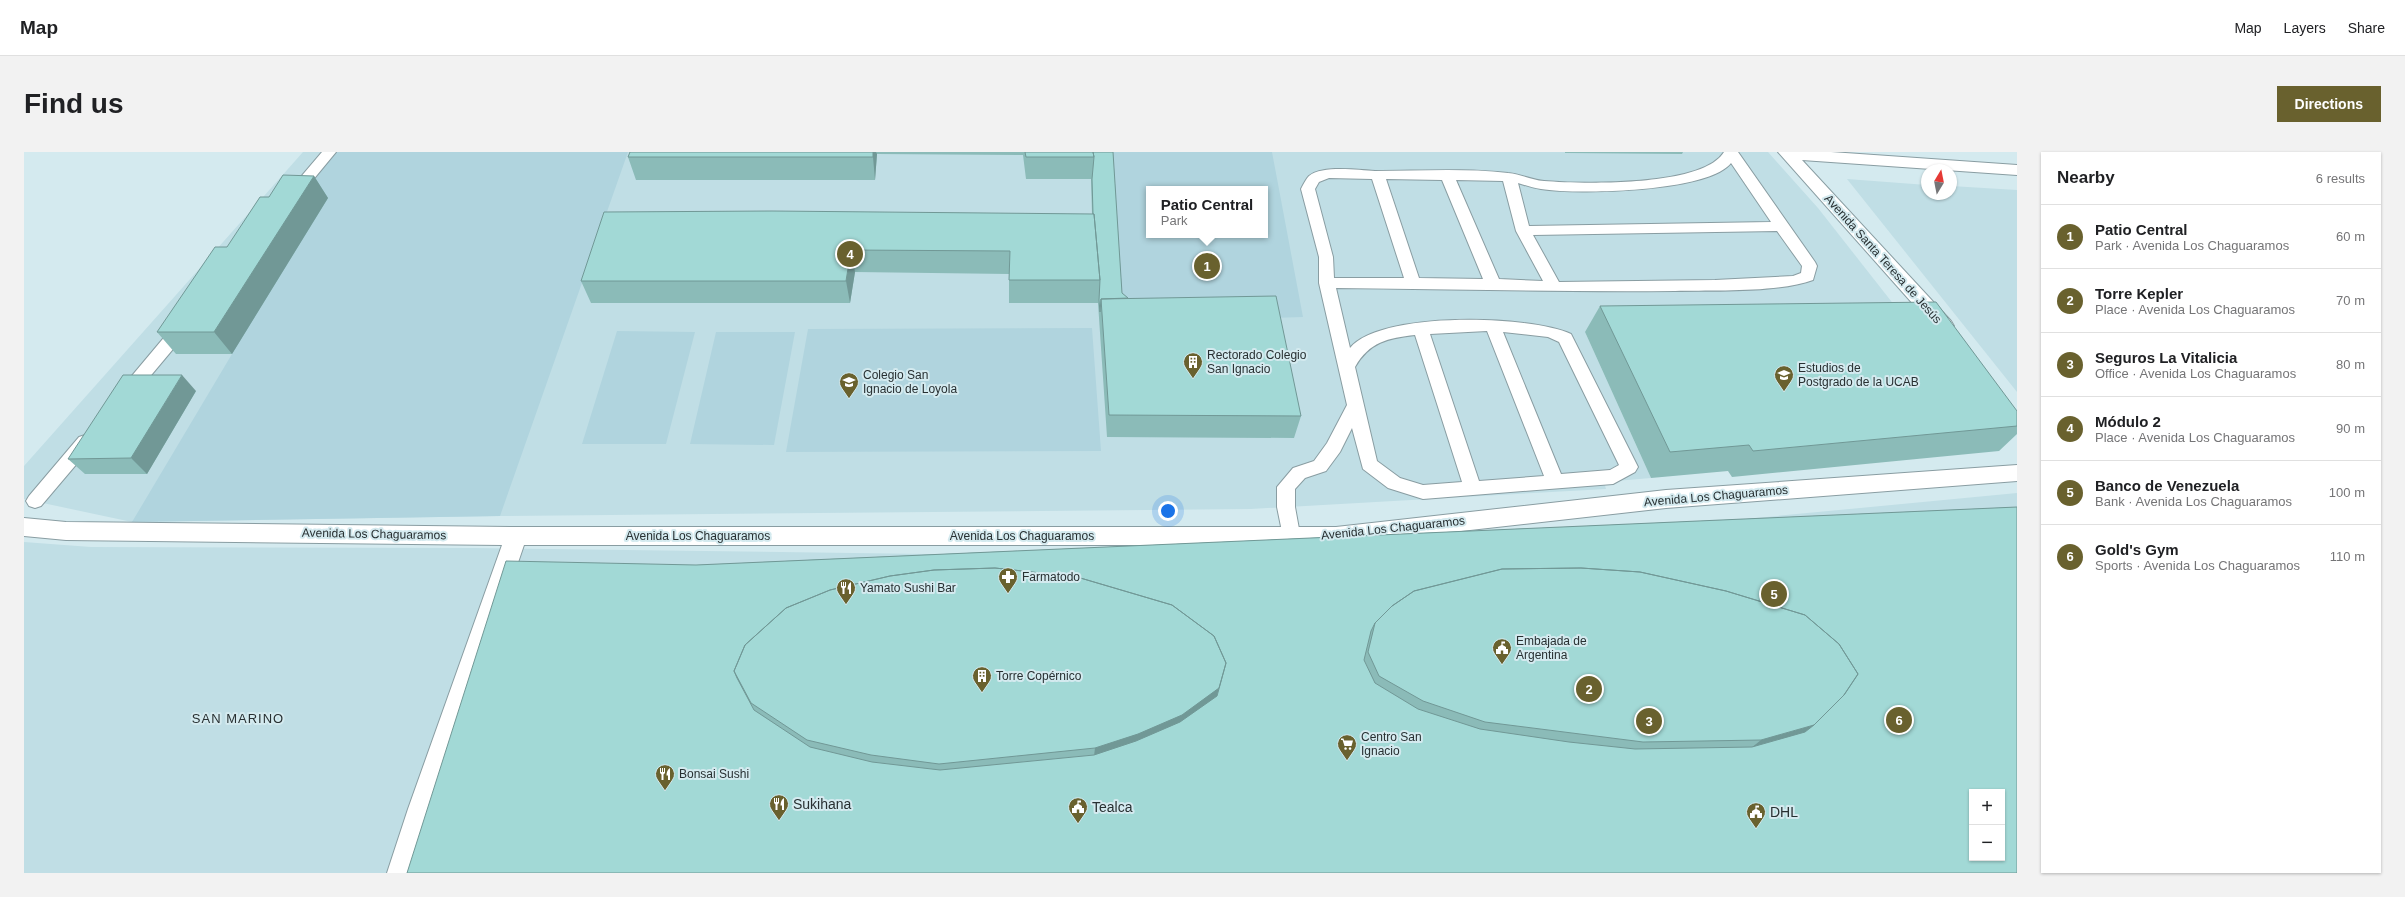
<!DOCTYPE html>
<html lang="en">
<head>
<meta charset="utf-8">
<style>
  body { margin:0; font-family:Helvetica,sans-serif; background:#f2f2f2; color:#202124 }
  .controls { position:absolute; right:12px; bottom:12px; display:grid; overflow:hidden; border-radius:0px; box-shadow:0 1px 3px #0004 }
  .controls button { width:36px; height:36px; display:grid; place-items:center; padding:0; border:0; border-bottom:1px solid #e0e0e0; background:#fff; color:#202124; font:20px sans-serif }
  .compass { position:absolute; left:1897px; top:12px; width:36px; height:36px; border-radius:50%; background:#fff; box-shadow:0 1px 3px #0004; rotate:10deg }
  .you { position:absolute; left:1144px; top:359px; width:14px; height:14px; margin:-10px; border:3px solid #fff; border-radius:50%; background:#1a73e8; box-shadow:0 0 0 6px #1a73e833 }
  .badge { display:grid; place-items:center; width:26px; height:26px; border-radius:50%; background:#69612e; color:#fff; font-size:13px; font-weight:700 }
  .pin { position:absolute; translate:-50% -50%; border:2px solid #fff; box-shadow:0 1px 4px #0006 }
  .popup { position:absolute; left:1122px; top:34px; width:122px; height:52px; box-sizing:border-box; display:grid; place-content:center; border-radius:0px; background:#fff; filter:drop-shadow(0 1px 3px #0005); font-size:13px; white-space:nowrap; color:#757577 }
  .popup b { font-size:15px; color:#202124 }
  .popup::after { content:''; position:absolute; left:50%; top:100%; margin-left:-8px; border:8px solid transparent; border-top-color:#fff }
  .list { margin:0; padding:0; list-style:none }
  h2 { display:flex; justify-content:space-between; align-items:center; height:52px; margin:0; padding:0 16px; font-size:17px }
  h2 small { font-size:13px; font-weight:400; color:#757577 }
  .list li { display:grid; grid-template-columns:26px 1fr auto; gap:12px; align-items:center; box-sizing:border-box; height:64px; padding:0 16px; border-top:1px solid #e0e0e0 }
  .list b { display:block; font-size:15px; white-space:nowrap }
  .list p { margin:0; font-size:13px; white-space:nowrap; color:#757577 }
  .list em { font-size:13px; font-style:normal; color:#757577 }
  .map { position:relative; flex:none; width:1993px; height:721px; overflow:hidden; border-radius:0px }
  header { display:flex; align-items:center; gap:24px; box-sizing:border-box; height:56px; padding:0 20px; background:#fff; border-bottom:1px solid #e0e0e0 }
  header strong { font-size:19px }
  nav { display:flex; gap:22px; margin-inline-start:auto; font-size:14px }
  .intro { display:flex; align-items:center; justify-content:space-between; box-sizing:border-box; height:96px; padding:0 24px }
  h1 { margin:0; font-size:28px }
  .button { padding:10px 18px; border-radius:0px; background:#69612e; color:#fff; font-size:14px; font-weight:700 }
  main { display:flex; gap:24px; padding:0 24px }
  aside { flex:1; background:#fff; border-radius:0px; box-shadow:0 1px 3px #0004 }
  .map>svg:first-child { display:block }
  .built { fill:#c0dee5; fill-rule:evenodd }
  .green { fill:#b0d4de; fill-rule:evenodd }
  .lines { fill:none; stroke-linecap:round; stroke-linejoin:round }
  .lane-casing { stroke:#899da2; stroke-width:2 }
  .street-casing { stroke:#899da2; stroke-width:2 }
  .lane { fill:#fff; fill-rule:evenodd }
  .street { fill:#fff; fill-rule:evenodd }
  .wall { fill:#8bbbb8 }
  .shaded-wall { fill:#719896 }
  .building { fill:#a2d9d6; stroke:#719896; fill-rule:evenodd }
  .labels { text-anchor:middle; stroke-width:4; stroke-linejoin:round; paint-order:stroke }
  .street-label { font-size:12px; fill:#283032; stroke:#d4eaef }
  .poi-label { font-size:12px; fill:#283032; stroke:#d4eaef; text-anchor:start }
  .neighbourhood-label { font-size:13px; letter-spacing:1px; fill:#283032; stroke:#d4eaef }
  .near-poi-label { font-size:14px; fill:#283032; stroke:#d4eaef; text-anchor:start }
</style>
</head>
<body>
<header>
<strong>Map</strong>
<nav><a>Map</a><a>Layers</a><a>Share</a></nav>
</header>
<div class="intro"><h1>Find us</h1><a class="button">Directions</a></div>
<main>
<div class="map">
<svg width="1993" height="721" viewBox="0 0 1993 721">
  <rect width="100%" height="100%" fill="#d4eaef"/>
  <!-- built -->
  <path class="built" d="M279,0H1744L1794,56L1889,177L1561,180L1627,326L1580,330L1582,337L1227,357L476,364L108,370L0,347V314ZM1125,37H1241V83H1125Z
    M1823,27L1903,33V42H1927V34L1993,38V240Z
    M1993,341V721H0V390L67,395L449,396L1130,405L1564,382ZM1948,640H1978V706H1948Z"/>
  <!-- green -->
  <path class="green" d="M313,0H604L476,364L108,370L208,202L274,46Z
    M1088,0H1248L1279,165L1247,166L1097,149ZM1125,37H1241V83H1125Z
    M1068,176L1077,299L762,300L784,177Z
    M593,179L671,180L642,292H558Z
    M692,180H771L750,293L666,292Z"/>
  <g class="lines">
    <defs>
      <path id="lane" d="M298,0H312L274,46H264L262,43L264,40Z
        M1700,0H1714L1791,110L1793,114L1789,128C1754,141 1690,138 1651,139C1538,140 1425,137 1312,136L1326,196C1356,159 1506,163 1547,182L1614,315L1611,320L1589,332L1399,347L1364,336L1339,317L1328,276L1316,300L1302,319L1281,326L1271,337V355L1279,399L1277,404L1270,407L1263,404L1253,355V335L1269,316L1290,309L1303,291L1323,253L1295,131V105L1277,37C1279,33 1282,27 1285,24C1298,13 1334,18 1351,19C1395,19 1440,16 1484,21C1496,22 1508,28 1520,29C1558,32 1679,35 1700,0ZM1707,11L1747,70L1505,74L1494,31C1501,33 1509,36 1517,37C1553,43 1685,40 1707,11ZM1305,26L1348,27L1380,126H1310L1309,105L1291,37L1295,30ZM1362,27L1418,28L1459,127L1395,126ZM1432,28L1479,29L1492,79L1519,129L1475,127ZM1753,79L1778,114L1777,121L1769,124L1691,128L1535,130L1509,83ZM1463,179L1520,324L1455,329L1406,182ZM1479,180L1524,185L1535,190L1595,313L1586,318L1537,322ZM1391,183L1438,330L1399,333L1376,326L1353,309L1331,215C1345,190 1364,186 1391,183Z
        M159,169L165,170L167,174L165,178L108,246L102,248L96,246L94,242L96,238L153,170Z
        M61,283L67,285L70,290L67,295L17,354L11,356L5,354L2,349L5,344L55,285Z"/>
      <path id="street" d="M1754,0H1807L1993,13V23L1778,8L1927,169L1930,174L1927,179L1920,181L1913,179Z
        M1993,313V329L1642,356L1312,393H500L410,657L391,721H363L384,657L478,393L42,388L0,384V366L42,370L492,375H1312L1642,338Z"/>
    </defs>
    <!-- lane casing -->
    <use href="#lane" class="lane-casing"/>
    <!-- street casing -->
    <use href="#street" class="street-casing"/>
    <!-- lane -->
    <use href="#lane" class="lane"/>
    <!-- street -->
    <use href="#street" class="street"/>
  </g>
  <!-- wall -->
  <path class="wall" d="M606,0H1089L1098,141L1104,146L1277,264L1270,286L1083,285L1074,151H985V122L831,120L826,151H567L557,129L1068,62L1067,27H1002L999,3L853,2L851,28H612L604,5Z
    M1541,0H1659L1658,2L1541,1Z
    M290,24L304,46L208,202H152L133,180L203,95L245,45Z
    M1576,154L1993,259V282L1975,299L1708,325L1704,319L1627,326L1561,180Z
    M172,239L123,322H61L44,307Z
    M1993,355V721H383L672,413Z"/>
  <!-- shaded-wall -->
  <path class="shaded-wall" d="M849,0H852L853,2L851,28L849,5Z
    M290,24L304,46L208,202L190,180Z
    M827,98L831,120L826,151L822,129Z
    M158,223L172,239L123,322L107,306Z
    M1195,536L1188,562L1068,620L1071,596Z
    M1790,573L1758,598L1706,613L1737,588Z"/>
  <!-- building -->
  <path class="building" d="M606,0H849V5H604Z
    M1001,0H1069L1070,5H1002Z
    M1069,0H1089L1098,141L1104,146L1077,147L1076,160L1075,148L1076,128L1070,62H1069L1068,27L1070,5Z
    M259,23L290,24L190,180H133L191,95H203L236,45H245Z
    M748,59L1070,62L1076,128H985L986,99L827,98L822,129H557L580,60Z
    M1252,144L1277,264L1085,263L1077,147Z
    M1912,150L1993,259V274L1729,299L1725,293L1646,300L1576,154Z
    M99,223H158L107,306L44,307Z
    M1993,355V721H383L482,409L672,413ZM971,416L1053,425L1148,453L1190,484L1202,511L1193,544L1156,570L1112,589L1070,603L916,618L848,610L786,595L730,558L713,526L710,519L721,493L762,456L806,438L866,424L910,418ZM1557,416L1616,420L1702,439L1781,463L1815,492L1834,522L1820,543L1790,573L1781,580L1728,595L1611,597L1545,590L1456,577L1394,557L1351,531L1340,508L1347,479L1351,471L1368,454L1390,439L1478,417ZM1948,640H1978V706H1948Z
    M971,416L1053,425L1148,453L1190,484L1202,511L1195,536L1158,563L1114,582L1071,596L915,612L847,603L783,588L727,551L710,519L721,493L762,456L806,438L866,424L910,418Z
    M1557,416L1616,420L1702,439L1781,463L1815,492L1834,522L1820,543L1790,573L1737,588L1619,590L1461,570L1399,549L1355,524L1344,500L1351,471L1368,454L1390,439L1478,417Z"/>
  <!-- icons -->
  <defs>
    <symbol id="building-pin" viewBox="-11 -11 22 30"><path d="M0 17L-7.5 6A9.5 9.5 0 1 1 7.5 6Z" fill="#69612e" stroke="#d4eaef"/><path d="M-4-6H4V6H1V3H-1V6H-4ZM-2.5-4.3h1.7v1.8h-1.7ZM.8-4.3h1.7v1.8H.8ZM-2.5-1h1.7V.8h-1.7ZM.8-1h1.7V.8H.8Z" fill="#fff"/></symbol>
    <symbol id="university-pin" viewBox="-11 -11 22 30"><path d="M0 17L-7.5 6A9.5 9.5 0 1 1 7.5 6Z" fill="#69612e" stroke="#d4eaef"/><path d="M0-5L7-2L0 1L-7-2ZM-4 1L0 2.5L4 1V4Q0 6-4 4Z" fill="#fff"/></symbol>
    <symbol id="school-pin" viewBox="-11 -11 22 30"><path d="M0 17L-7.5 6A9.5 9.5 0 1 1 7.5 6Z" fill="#69612e" stroke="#d4eaef"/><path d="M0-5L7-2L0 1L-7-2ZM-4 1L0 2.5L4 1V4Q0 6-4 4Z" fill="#fff"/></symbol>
    <symbol id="pharmacy-pin" viewBox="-11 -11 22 30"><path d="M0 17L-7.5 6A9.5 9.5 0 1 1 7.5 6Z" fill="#69612e" stroke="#d4eaef"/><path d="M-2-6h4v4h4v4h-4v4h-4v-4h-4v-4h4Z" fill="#fff"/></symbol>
    <symbol id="restaurant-pin" viewBox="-11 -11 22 30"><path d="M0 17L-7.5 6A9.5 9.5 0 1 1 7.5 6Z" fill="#69612e" stroke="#d4eaef"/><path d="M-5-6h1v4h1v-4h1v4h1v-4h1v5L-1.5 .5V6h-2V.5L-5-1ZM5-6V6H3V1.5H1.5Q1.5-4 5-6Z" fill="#fff"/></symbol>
    <symbol id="civic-pin" viewBox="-11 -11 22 30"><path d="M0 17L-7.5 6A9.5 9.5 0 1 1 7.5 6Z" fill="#69612e" stroke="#d4eaef"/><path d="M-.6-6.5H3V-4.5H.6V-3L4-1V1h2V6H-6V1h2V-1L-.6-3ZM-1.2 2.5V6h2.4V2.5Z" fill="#fff"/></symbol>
    <symbol id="supermarket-pin" viewBox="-11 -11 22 30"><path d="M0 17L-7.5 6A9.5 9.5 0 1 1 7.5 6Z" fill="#69612e" stroke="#d4eaef"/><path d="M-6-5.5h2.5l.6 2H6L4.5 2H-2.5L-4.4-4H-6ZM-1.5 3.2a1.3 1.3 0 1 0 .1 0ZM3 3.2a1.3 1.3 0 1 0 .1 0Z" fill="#fff"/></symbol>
  </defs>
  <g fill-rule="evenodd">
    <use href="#building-pin" x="1158" y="199" width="22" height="30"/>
    <use href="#university-pin" x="1749" y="212" width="22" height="30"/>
    <use href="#school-pin" x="814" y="219" width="22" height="30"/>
    <use href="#pharmacy-pin" x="973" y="414" width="22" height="30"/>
    <use href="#restaurant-pin" x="811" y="425" width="22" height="30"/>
    <use href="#civic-pin" x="1467" y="485" width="22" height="30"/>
    <use href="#building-pin" x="947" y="513" width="22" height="30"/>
    <use href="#supermarket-pin" x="1312" y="581" width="22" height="30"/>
    <use href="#restaurant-pin" x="630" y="611" width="22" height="30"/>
    <use href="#restaurant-pin" x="744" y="641" width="22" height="30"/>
    <use href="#civic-pin" x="1043" y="644" width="22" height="30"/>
    <use href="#civic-pin" x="1721" y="649" width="22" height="30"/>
  </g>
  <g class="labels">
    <!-- street labels -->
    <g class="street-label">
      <text transform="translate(1859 107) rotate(48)" y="4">Avenida Santa Teresa de Jesús</text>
      <text transform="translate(1692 344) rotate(-5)" y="4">Avenida Los Chaguaramos</text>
      <text transform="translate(1369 376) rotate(-6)" y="4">Avenida Los Chaguaramos</text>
      <text transform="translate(350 382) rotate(1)" y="4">Avenida Los Chaguaramos</text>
      <text x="674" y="388">Avenida Los Chaguaramos</text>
      <text x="998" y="388">Avenida Los Chaguaramos</text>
    </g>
    <!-- poi labels -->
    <g class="poi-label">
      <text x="1183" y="207">Rectorado Colegio<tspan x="1183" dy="14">San Ignacio</tspan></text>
      <text x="1774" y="220">Estudios de<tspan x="1774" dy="14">Postgrado de la UCAB</tspan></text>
      <text x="839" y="227">Colegio San<tspan x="839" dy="14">Ignacio de Loyola</tspan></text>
      <text x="998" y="429">Farmatodo</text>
      <text x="836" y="440">Yamato Sushi Bar</text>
      <text x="1492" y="493">Embajada de<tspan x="1492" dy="14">Argentina</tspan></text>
      <text x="972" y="528">Torre Copérnico</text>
      <text x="1337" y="589">Centro San<tspan x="1337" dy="14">Ignacio</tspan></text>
      <text x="655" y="626">Bonsai Sushi</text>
    </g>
    <!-- neighbourhood labels -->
    <g class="neighbourhood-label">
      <text x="214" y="571">SAN MARINO</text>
    </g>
    <!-- near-poi labels -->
    <g class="near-poi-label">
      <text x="769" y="657">Sukihana</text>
      <text x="1068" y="660">Tealca</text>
      <text x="1746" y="665">DHL</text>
    </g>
  </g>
</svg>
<div class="controls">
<button>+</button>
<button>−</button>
</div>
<svg class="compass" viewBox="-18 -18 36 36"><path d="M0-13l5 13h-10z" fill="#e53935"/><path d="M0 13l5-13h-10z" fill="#757577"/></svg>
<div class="you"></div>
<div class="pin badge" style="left:1183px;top:114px">1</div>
<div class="popup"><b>Patio Central</b>Park</div>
<div class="pin badge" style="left:1565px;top:537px">2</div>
<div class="pin badge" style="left:1625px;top:569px">3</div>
<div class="pin badge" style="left:826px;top:102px">4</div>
<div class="pin badge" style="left:1750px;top:442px">5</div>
<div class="pin badge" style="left:1875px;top:568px">6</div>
</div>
<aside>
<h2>Nearby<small>6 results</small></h2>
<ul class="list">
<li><span class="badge">1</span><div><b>Patio Central</b><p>Park · Avenida Los Chaguaramos</p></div><em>60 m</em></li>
<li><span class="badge">2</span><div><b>Torre Kepler</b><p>Place · Avenida Los Chaguaramos</p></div><em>70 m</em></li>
<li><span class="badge">3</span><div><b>Seguros La Vitalicia</b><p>Office · Avenida Los Chaguaramos</p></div><em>80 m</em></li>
<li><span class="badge">4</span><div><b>Módulo 2</b><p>Place · Avenida Los Chaguaramos</p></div><em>90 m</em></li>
<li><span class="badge">5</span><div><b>Banco de Venezuela</b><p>Bank · Avenida Los Chaguaramos</p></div><em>100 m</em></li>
<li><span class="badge">6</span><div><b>Gold's Gym</b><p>Sports · Avenida Los Chaguaramos</p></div><em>110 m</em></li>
</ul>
</aside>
</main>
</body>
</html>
